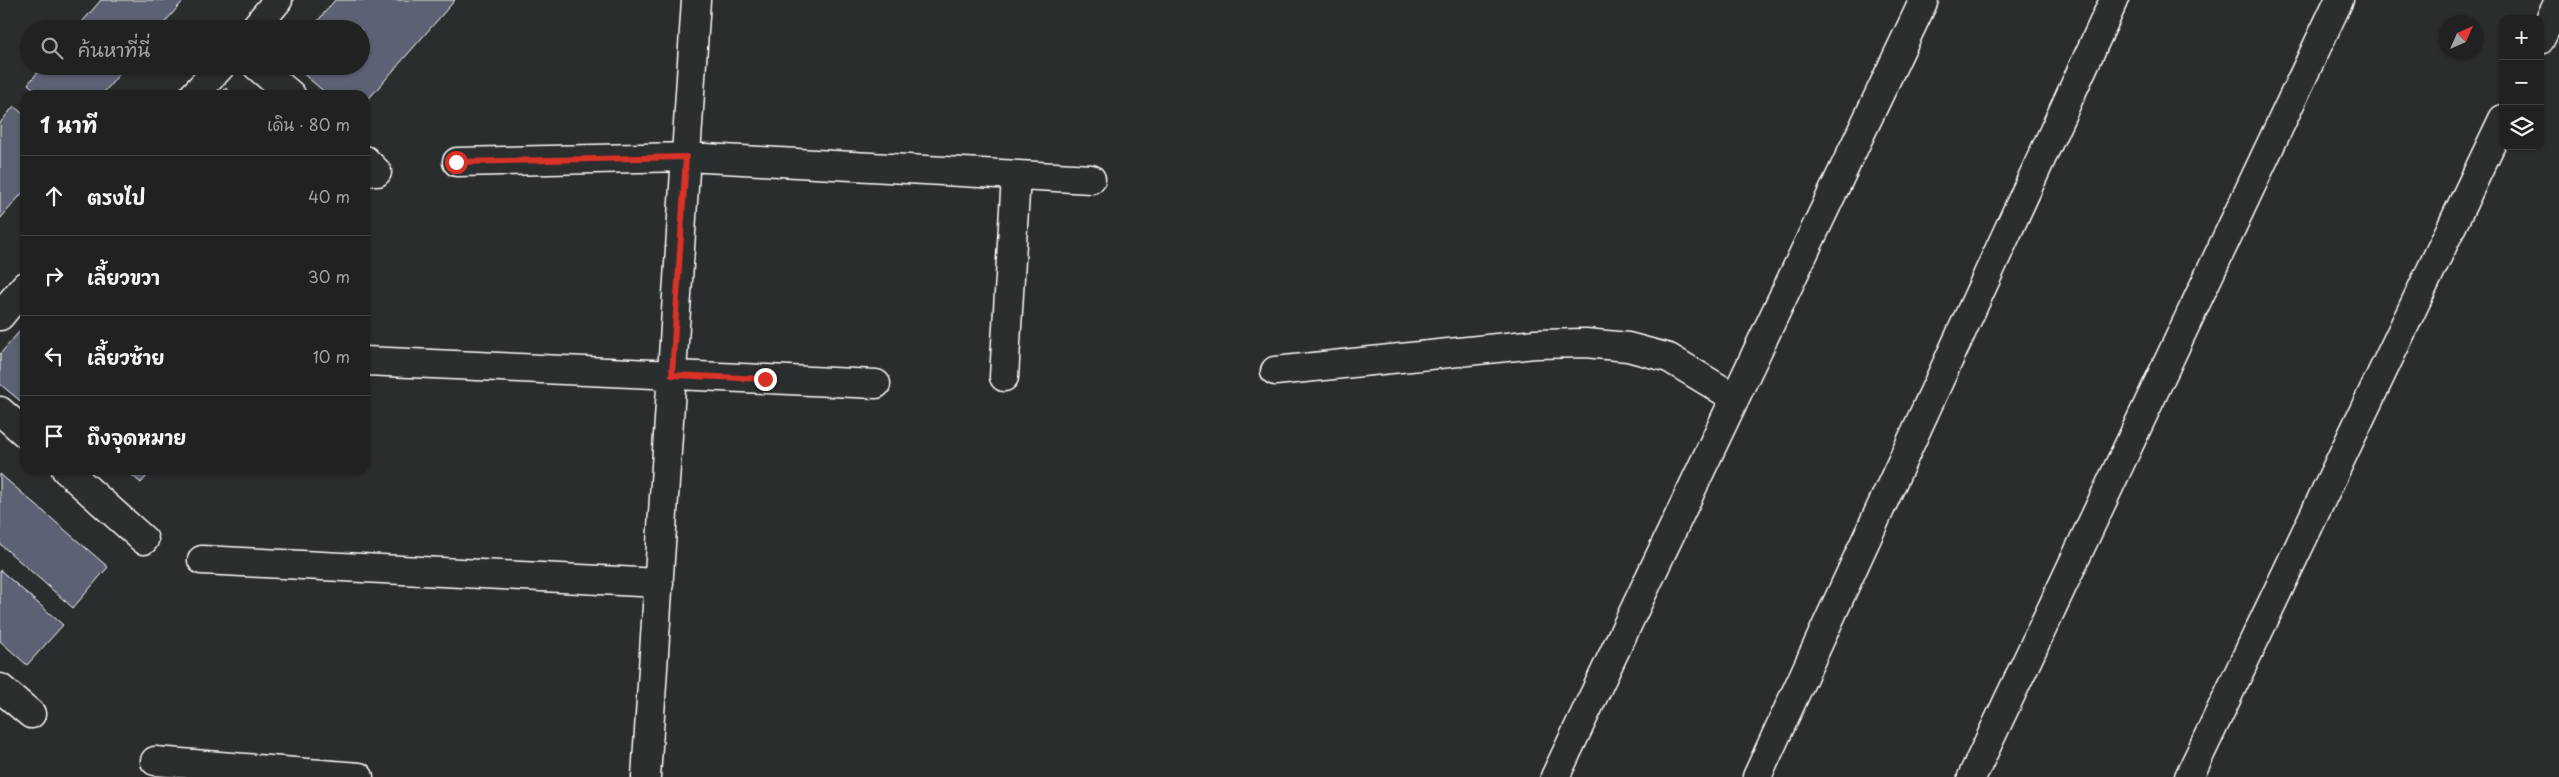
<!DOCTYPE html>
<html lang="th">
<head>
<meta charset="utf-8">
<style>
  body { margin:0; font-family:"Playpen Sans","Playpen Sans Thai",sans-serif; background:#282a2a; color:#f1f3f6 }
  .controls { position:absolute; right:15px; top:15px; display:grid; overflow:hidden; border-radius:10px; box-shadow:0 1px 4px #0004 }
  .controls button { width:45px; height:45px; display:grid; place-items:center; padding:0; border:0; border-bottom:1px solid #3d3f40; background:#202222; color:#f1f3f6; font:25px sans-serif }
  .compass { position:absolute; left:2439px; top:15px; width:45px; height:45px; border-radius:50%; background:#202222; box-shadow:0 1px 4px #0004; rotate:45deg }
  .stop { position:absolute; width:15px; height:15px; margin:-11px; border:4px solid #d93025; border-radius:50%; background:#fff }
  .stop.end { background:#d93025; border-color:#fff; box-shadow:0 1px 5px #0008 }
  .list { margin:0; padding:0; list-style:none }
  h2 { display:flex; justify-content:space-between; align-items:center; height:65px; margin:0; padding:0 20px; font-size:21px }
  h2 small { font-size:16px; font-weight:400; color:#a2a4a5 }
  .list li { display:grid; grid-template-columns:32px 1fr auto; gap:15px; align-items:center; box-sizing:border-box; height:80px; padding:0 20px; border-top:1px solid #3d3f40 }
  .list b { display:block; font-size:19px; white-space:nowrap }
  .list em { font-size:16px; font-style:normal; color:#a2a4a5 }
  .icon { flex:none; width:28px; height:28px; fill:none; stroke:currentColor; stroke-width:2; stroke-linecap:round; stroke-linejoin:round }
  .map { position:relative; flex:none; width:2559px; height:777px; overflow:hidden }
  .search { position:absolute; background:#202222; box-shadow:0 1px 4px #0004; left:20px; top:20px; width:350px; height:55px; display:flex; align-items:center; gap:12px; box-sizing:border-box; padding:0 18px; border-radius:28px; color:#a2a4a5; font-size:19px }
  .panel { position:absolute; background:#202222; box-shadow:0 1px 4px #0004; left:20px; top:90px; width:350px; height:385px; border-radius:15px }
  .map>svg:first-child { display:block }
  .building { fill:#5b6273; stroke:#fff }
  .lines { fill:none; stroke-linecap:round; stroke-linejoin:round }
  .street-casing { stroke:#fff; stroke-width:31 }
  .street { stroke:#2a2d2e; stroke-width:28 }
  .route { stroke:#d93025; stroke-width:6 }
</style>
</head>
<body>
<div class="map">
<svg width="2559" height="777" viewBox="0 0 2559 777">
  <rect width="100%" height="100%" fill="#2a2d2e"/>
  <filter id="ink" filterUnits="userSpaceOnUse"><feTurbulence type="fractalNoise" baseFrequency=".02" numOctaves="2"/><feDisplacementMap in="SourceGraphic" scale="10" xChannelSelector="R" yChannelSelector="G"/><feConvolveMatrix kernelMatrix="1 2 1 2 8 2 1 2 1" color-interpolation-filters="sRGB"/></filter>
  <g filter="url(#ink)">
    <!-- building -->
    <path class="building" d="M101,0H184L159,29H76Z
      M335,0H455L365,103V95H328L294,66H361V29H311Z
      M43,66H126L102,95H41L28,84Z
      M226,88L234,95H220Z
      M14,106L25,116V190L0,219V123Z
      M25,325V405L0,384V354Z
      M126,470H152L141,483Z
      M0,474L108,567L73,608L0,544Z
      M0,570L63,625L27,665L0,641Z"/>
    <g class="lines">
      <defs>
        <path id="street" d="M254,29L278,0
          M2540,40L2559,1
          M257,66L291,95
          M194,95L221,66
          M365,160L377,172
          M457,162L686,157L1091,179
          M0,316L25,286
          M365,361L876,384
          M1275,371L1535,344L1585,343L1628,347L1669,358L1735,398
          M1004,377L1016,176
          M0,411L25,433
          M66,470L144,540
          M202,560L659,583
          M0,688L31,714
          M155,761L359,777
          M646,777L696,0
          M1555,777L1924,0
          M1757,777L2114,0
          M1972,777L2339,0
          M2189,777L2503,119"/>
      </defs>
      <!-- street casing -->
      <use href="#street" class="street-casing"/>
      <!-- street -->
      <use href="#street" class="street"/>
    </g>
  </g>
  <g class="lines" filter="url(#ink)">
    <!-- route -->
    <path class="route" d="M456,162L686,157L672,375L765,379"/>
  </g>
</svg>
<div class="controls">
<button>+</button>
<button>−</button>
<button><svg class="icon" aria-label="layers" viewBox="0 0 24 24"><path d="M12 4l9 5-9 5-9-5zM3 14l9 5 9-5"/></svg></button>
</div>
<svg class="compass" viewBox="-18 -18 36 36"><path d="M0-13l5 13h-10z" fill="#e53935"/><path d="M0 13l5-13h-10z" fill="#a2a4a5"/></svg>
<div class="stop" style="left:456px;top:162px"></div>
<div class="stop end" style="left:765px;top:379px"></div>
<div class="search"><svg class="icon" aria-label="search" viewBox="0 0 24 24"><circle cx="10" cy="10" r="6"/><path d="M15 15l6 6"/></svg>ค้นหาที่นี่</div>
<section class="panel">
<h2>1 นาที<small>เดิน · 80 m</small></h2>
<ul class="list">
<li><svg class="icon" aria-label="ahead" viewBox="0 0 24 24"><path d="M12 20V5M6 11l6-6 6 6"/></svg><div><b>ตรงไป</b></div><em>40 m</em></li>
<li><svg class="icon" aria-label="right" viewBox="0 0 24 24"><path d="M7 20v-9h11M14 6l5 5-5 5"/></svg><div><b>เลี้ยวขวา</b></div><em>30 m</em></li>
<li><svg class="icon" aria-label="left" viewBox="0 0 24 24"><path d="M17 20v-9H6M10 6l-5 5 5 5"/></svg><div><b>เลี้ยวซ้าย</b></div><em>10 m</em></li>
<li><svg class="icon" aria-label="arrive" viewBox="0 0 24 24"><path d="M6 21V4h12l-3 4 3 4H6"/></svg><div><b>ถึงจุดหมาย</b></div></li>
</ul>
</section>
</div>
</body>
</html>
